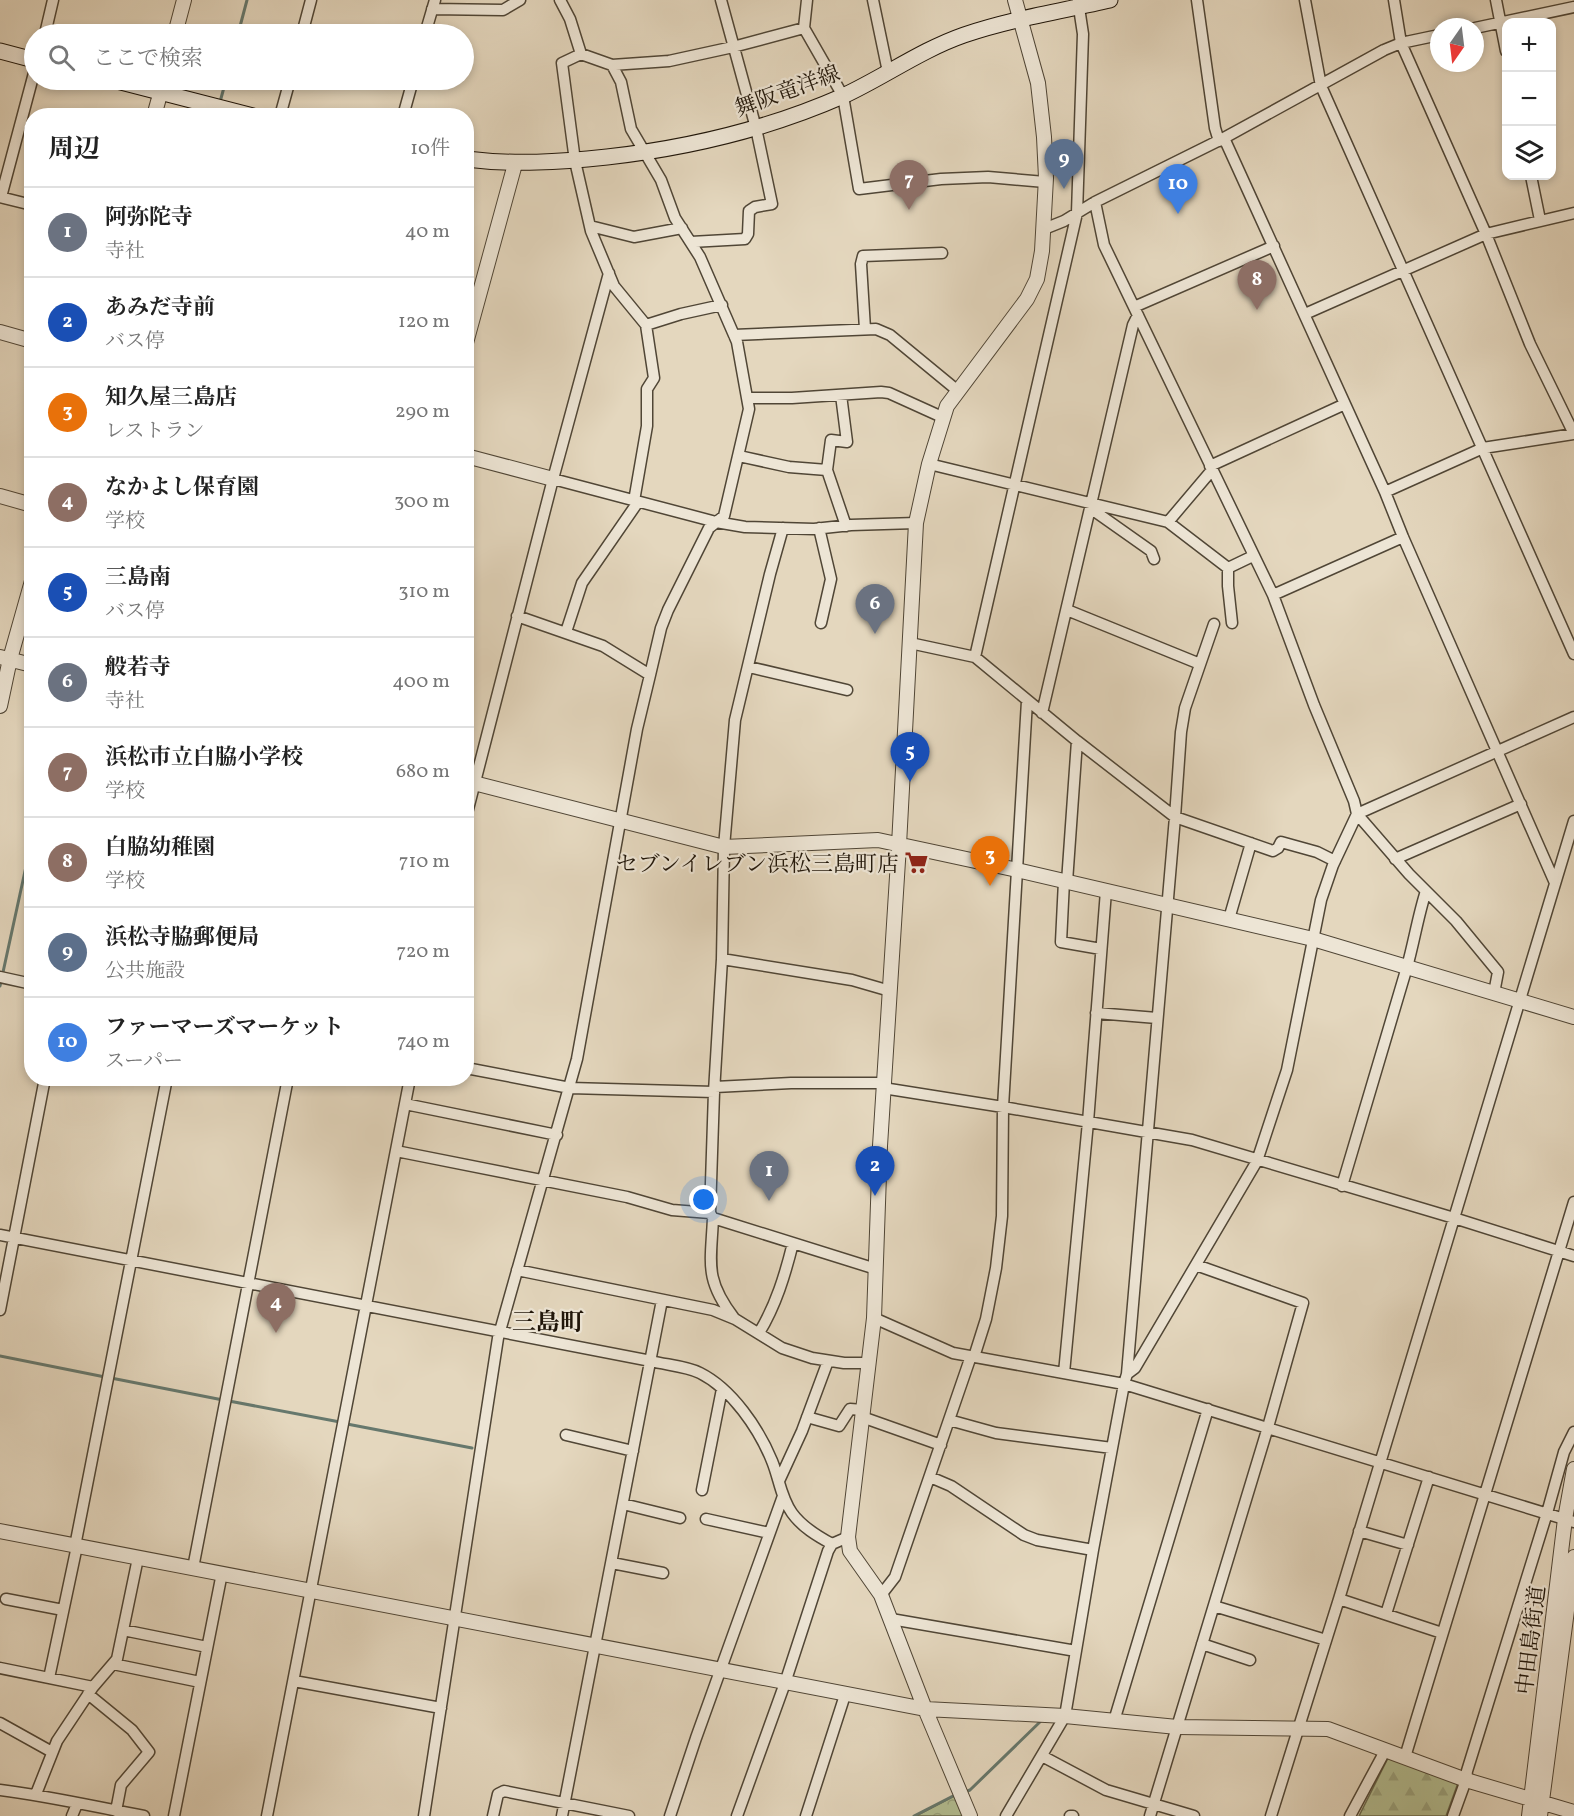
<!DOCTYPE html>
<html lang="ja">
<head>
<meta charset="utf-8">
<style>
  body { margin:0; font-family:Vollkorn,"Noto Serif JP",serif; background:#f6f6f6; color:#222 }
  .controls { position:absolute; right:18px; top:18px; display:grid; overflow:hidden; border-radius:12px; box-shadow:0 3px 9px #0003 }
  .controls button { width:54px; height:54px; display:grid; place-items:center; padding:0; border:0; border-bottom:2px solid #e0e0e0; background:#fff; color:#222; font:30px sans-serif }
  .compass { position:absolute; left:1430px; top:18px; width:54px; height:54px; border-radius:50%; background:#fff; box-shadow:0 3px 9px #0003; rotate:194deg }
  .you { position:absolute; left:704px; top:1200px; width:21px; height:21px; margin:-15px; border:4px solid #fff; border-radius:50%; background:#1a73e8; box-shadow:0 0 0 9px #1a73e833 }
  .badge { display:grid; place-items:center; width:39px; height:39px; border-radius:50%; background:#8f2418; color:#fff; font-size:20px; font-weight:700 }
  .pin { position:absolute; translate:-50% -50px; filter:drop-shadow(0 2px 3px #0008) }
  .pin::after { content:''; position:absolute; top:32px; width:21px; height:18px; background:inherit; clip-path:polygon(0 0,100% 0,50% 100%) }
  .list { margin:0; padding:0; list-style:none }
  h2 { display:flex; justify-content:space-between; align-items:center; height:78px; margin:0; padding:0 24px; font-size:26px }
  h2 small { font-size:20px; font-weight:400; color:#767676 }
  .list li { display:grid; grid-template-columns:39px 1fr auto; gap:18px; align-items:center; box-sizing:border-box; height:90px; padding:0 24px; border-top:2px solid #e0e0e0 }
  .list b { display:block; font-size:22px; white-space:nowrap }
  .list p { margin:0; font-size:20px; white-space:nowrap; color:#767676 }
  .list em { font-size:20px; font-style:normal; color:#767676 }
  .icon { flex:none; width:33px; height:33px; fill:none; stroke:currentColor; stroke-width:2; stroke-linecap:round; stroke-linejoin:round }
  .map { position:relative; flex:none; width:1574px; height:1816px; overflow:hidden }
  .search { position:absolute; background:#fff; box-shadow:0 3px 9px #0003; left:24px; top:24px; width:450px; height:66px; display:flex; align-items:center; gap:15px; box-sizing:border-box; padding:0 21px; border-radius:33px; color:#767676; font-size:22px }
  .panel { position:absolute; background:#fff; box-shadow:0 3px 9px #0003; left:24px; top:108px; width:450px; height:978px; border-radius:24px }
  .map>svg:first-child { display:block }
  .forest { fill:url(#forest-firs); stroke:#696a4e; stroke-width:1.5 }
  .park { fill:url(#park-crowns); stroke:#696a4e; stroke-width:1.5 }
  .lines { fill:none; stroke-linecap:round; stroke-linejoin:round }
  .stream { stroke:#66786d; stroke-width:3 }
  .minor-casing { stroke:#504636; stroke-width:13 }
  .tertiary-casing { stroke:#504636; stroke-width:16 }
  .secondary-casing { stroke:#1f1509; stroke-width:17 }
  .minor { stroke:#ede5d5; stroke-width:10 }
  .tertiary { stroke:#ede5d5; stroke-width:14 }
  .secondary { stroke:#ede5d5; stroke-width:15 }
  .labels { text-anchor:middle; stroke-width:4.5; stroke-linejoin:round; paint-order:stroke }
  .street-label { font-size:22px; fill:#1f1509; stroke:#ede5d5 }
  .poi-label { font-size:22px; fill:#1f1509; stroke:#ede5d5; text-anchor:end }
  .neighbourhood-label { font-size:24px; font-weight:bold; fill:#1f1509; stroke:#ede5d5 }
</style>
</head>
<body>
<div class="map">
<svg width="1574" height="1816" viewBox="0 0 1574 1816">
  <defs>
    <pattern id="forest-firs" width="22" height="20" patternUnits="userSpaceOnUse" patternTransform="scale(1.5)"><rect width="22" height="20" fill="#b3be92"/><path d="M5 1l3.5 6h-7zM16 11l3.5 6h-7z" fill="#9aa27d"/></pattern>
    <pattern id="park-crowns" width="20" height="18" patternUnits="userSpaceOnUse" patternTransform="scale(1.5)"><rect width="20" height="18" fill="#b3be92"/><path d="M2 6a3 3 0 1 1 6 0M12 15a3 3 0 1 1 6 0" fill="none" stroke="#9aa27d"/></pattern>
  </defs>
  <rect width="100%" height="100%" fill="#e4d7be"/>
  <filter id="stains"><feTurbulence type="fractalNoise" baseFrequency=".00333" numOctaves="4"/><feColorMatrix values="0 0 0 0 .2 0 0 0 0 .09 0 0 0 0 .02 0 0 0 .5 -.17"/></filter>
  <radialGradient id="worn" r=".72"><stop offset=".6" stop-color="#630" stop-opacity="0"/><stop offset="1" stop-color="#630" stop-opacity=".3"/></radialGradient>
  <!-- forest -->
  <path class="forest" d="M1388,1758L1458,1783L1446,1816H1359Z"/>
  <!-- park -->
  <path class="park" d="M956,1795L964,1816H916Z"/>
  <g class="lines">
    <!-- stream -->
    <path class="stream" d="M238,34L247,0
      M220,102L226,80
      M0,986L32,839
      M0,1356L105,1377
      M111,1378L223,1400
      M229,1401L340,1422
      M347,1424L472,1448
      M965,1792L970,1790L1043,1719
      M914,1816L955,1795"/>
    <defs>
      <path id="minor" d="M560,0L570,19L581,54
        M807,0L804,28L843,96L859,189L941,179L988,177L1045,182
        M873,0L888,72
        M1197,0L1215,128L1219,141
        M1305,0L1321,86L1574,654
        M1394,0L1401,43L1486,234L1530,344L1574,434
        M1496,0L1506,51
        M432,9L503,10L520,0
        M1475,28L1574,7
        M45,34L53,0
        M302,34L311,0
        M425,34L435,0
        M280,116L290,80
        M403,116L413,80
        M1224,138L1385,492L1403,537L1555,883
        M1531,176L1540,220
        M0,197L32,205
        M1,197L34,73
        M1095,202L1104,245L1273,595L1314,705L1354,801L1357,814L1409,874L1456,921L1498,972L1494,993
        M590,226L634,237L682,228
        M1044,229L1064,221L1095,202L1224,138L1384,50L1401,43L1439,35
        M691,242L745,239L748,234L749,211L755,207L772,204L756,128L721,0
        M1134,307L1274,246
        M1305,314L1486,234L1574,213
        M646,325L681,314L722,305
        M865,329L861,264L863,256L942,253
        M734,335L876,329L890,335L958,391
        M841,395L847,442L831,440L827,470L846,526
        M749,398H792L881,392L889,393L942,417
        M739,456L789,467L827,470
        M929,464L1168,522L1228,568
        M1210,466L1345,404
        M553,479L716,522L745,527L814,529L851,525L916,523
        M1385,492L1483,448L1574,434
        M634,501L647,426V389L654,378L646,325L614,286L591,231L575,161L562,63L581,54L612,65L669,61L733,47L804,28
        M1090,508L1151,551L1154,559
        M1168,522L1212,470
        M819,528L831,579L821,623
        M1228,568V586L1232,623
        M1228,568L1253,556
        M1273,595L1403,537
        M1067,610L1200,664
        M517,616L603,646L650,675
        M566,632L582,583L638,502
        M910,643L975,657L1077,741L1175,817L1273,851L1278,848L1281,842L1317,852L1335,861
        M975,657L1077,213L1083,34L1078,1
        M749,667L847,690
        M1042,713L1133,325L1138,315
        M466,817L553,479L609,273
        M1395,859L1521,804
        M1064,881L1061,942L1101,949
        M1067,882L1077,741
        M1229,919L1251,843
        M722,959L852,980L890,991
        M0,977L32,984
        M1096,1013L1157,1018
        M466,1068L570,1088L714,1092
        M715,1087L791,1083H884
        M883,1088L1003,1107L1192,1140L1454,1218L1574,1256
        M405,1104L557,1135
        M396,1151L627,1197L672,1210L710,1213L713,1218L876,1269
        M1342,1186L1407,967C1414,942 1418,916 1426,891
        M710,1213L714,1092L722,959L724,847L735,720L770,574L783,528
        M713,1218C711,1263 704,1279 734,1318
        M0,1235L651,1361C666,1365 686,1366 700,1373C732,1389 759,1429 772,1461C779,1478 781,1498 792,1513C802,1527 817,1536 832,1544
        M517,1270L713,1310L735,1319L782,1348L812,1358L844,1363H869
        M0,1310L45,1078
        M874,1318L953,1353L1124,1384L1574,1522
        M759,1333C776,1305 785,1275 793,1243
        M974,1357L986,1319L996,1268L1002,1216L1003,1107L1027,701
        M1064,1373L1088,1122L1106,891
        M1127,1374L1135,1368L1257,1161L1287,1070L1321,900L1333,865L1357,814L1574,717
        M807,1417L839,1426L850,1409L863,1410
        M862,1417L941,1445
        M949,1420L996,1433L1112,1448
        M566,1435L633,1451
        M930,1477L951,1486L1024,1535L1037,1540L1093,1550
        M779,1481L802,1431L828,1361
        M702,1490L722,1389
        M623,1504L680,1518
        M706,1519L769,1533
        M1359,1531L1408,1545
        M75,1546L167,1078
        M612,1563L663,1573
        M193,1568L288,1078
        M881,1595L895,1577L971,1356
        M6,1599L63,1610
        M1339,1599L1442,1633
        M1214,1606L1326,1640
        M1386,1614L1429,1477
        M891,1619L1076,1651
        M123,1630L207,1647
        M1202,1644L1250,1660
        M113,1664L200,1682
        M0,1668L93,1687
        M49,1678L77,1546
        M294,1681L441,1708
        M88,1694L132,1730L149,1752L121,1785L116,1811
        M1114,1721L1208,1409
        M0,1723L52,1752
        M1042,1756L1106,1790L1194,1816
        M1405,1757L1574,1202
        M0,1790C48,1796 96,1807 144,1816
        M36,1794L57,1741L93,1687L117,1659L138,1558
        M72,1816L77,1804
        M174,1816L222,1573
        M267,1816L410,1078
        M424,1816L498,1338L577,1059L637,729L650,675L661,628L668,610L709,528L724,516L749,409L737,342L700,257L675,218L661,180L631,129L621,82L612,65
        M493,1816L498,1794L504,1791L629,1816
        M562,1816L662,1300
        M670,1816L696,1738L783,1496
        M737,1816L785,1683L828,1551L832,1544L848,1537
        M806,1816L845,1695
        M1006,1816L1065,1716L1093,1550L1124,1384L1127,1374L1175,817L1181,732L1185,708L1214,624
        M1070,1816H1073
        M1150,1816L1268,1427L1303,1303L1196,1265
        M1271,1816L1339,1599L1574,821
        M1350,1816L1385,1751
        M1453,1816L1466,1780L1467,1771L1547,1513L1564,1452L1574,1432"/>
      <path id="tertiary" d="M175,34L184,0
        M154,116L164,80
        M0,332L32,341
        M466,343L515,164
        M466,456L553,479
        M0,496L32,505
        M0,657L32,665
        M0,706L10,659L32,581
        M466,781L724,847L878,840L1017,870L1313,939L1574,1017
        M0,1531L925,1709L1065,1716L1177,1727L1328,1729L1466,1780L1574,1812
        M970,1816L925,1709L881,1595L850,1551L848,1537L874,1318L880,1146L899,845L916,523L929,464L947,406L1027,299L1037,279L1042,251L1046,178L1044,137L1038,83L1015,0
        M1529,1816L1565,1519L1574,1469
        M1540,1816L1574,1557"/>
      <path id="secondary" d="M0,51L34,60
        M113,80L253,116
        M466,159C514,165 560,162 607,157C688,148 768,129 843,96C884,77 921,50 964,35C1011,19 1062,11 1110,0"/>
    </defs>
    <!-- minor casing -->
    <use href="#minor" class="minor-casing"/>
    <!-- tertiary casing -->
    <use href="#tertiary" class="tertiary-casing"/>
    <!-- secondary casing -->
    <use href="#secondary" class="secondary-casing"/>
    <!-- minor -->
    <use href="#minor" class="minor"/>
    <!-- tertiary -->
    <use href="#tertiary" class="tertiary"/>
    <!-- secondary -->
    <use href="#secondary" class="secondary"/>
  </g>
  <!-- icons -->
  <defs>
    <symbol id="supermarket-bare" viewBox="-9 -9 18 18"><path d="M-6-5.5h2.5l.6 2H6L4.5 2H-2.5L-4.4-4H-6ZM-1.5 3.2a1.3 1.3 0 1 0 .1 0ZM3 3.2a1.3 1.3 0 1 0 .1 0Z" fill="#8f2418" stroke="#ede5d5" stroke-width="2.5" paint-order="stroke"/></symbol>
  </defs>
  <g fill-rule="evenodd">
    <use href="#supermarket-bare" x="900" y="846" width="33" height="33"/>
  </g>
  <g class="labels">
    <!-- street labels -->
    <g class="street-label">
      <text transform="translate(787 90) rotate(-20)" y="8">舞阪竜洋線</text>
      <text transform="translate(1530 1640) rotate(-83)" y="8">中田島街道</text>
    </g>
    <!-- poi labels -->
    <g class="poi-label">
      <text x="899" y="871">セブンイレブン浜松三島町店</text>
    </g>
    <!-- neighbourhood labels -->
    <g class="neighbourhood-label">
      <text x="548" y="1330">三島町</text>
    </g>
  </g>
  <rect width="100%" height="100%" filter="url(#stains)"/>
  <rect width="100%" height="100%" fill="url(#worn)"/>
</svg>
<div class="controls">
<button>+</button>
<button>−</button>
<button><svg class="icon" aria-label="layers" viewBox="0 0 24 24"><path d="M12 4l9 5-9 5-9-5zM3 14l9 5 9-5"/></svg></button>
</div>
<svg class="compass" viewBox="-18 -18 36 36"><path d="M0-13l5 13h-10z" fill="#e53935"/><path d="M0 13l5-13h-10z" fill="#767676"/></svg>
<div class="you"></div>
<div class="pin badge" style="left:769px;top:1201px;background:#6b7280">1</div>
<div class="pin badge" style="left:875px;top:1196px;background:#1a4fb4">2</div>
<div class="pin badge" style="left:990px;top:886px;background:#e8710a">3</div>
<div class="pin badge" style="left:276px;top:1333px;background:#8d6e63">4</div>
<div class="pin badge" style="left:910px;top:782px;background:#1a4fb4">5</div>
<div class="pin badge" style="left:875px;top:634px;background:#6b7280">6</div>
<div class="pin badge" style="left:909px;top:210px;background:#8d6e63">7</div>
<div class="pin badge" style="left:1257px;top:310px;background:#8d6e63">8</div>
<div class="pin badge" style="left:1064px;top:189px;background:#5c6f8a">9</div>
<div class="pin badge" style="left:1178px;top:214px;background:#3f7fe0">10</div>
<div class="search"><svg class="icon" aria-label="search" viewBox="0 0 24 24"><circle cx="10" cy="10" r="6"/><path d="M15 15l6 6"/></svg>ここで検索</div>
<section class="panel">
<h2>周辺<small>10件</small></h2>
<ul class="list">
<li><span class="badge" style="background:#6b7280">1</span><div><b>阿弥陀寺</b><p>寺社</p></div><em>40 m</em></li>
<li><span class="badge" style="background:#1a4fb4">2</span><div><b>あみだ寺前</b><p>バス停</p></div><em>120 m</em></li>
<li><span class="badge" style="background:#e8710a">3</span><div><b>知久屋三島店</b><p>レストラン</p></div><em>290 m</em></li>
<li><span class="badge" style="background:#8d6e63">4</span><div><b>なかよし保育園</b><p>学校</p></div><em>300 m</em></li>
<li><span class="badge" style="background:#1a4fb4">5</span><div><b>三島南</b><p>バス停</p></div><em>310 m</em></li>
<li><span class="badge" style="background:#6b7280">6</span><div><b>般若寺</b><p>寺社</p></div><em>400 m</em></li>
<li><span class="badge" style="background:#8d6e63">7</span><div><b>浜松市立白脇小学校</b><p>学校</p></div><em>680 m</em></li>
<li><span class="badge" style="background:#8d6e63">8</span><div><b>白脇幼稚園</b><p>学校</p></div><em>710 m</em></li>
<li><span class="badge" style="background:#5c6f8a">9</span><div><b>浜松寺脇郵便局</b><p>公共施設</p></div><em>720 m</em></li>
<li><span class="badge" style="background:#3f7fe0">10</span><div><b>ファーマーズマーケット</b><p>スーパー</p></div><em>740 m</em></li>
</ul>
</section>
</div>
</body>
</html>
